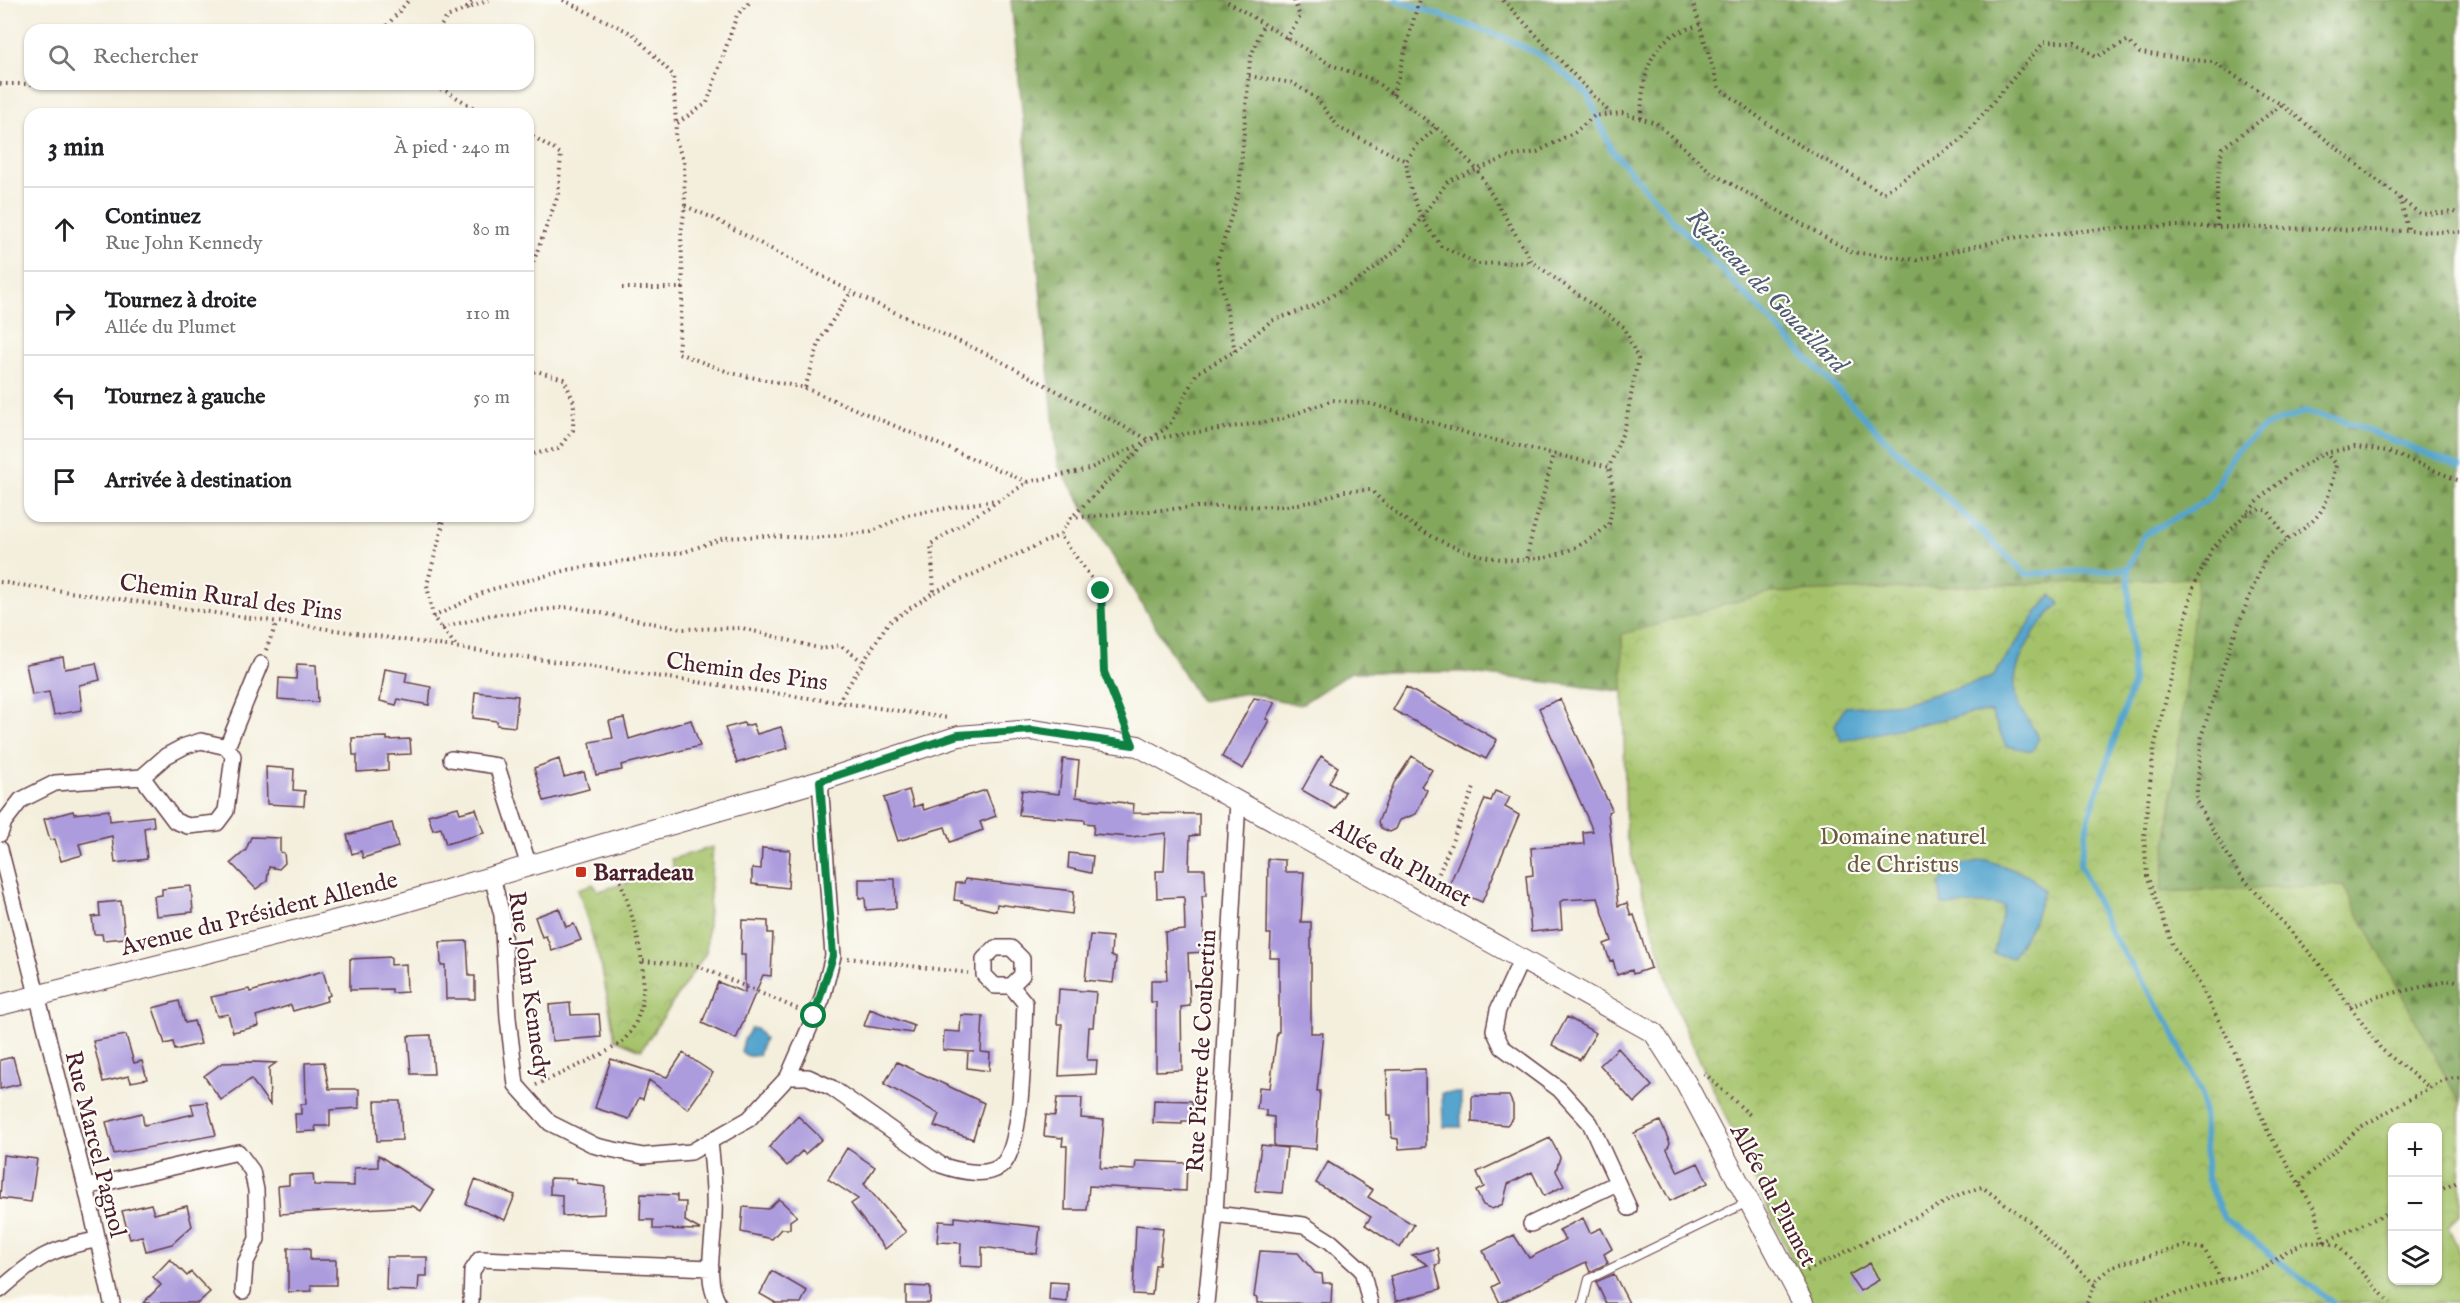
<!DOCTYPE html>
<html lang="fr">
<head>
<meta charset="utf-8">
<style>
  body { margin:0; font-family:"IM FELL English",serif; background:#f2f2f2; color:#202124 }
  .controls { position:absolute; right:18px; bottom:18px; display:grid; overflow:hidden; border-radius:12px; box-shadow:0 2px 4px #0004 }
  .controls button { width:54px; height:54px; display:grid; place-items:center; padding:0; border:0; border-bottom:2px solid #e0e0e0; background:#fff; color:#202124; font:30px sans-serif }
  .stop { position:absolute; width:18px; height:18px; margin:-14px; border:4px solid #0b8043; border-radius:50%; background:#fff }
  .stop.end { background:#0b8043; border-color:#fff; box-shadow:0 2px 6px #0008 }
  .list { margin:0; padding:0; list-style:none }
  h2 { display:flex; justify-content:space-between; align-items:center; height:78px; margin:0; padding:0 24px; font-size:26px }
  h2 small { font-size:20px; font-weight:400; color:#757577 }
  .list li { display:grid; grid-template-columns:39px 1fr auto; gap:18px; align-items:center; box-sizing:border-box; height:84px; padding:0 24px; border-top:2px solid #e0e0e0 }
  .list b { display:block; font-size:22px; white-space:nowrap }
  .list p { margin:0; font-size:20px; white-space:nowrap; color:#757577 }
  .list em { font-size:20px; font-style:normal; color:#757577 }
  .icon { flex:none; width:33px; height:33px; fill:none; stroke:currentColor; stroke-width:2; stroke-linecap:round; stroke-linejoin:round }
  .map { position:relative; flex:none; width:2460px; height:1303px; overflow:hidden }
  .search { position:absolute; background:#fff; box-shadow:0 2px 4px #0004; left:24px; top:24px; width:510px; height:66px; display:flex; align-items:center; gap:15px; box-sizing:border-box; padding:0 21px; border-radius:18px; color:#757577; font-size:22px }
  .panel { position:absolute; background:#fff; box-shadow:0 2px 4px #0004; left:24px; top:108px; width:510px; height:414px; border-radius:18px }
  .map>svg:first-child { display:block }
  .forest { fill:url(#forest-firs); stroke:#666444; stroke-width:1.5 }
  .park { fill:url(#park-crowns); stroke:#77704a; stroke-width:1.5; fill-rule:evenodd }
  .water { fill:#54a5ce; stroke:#4f627c; stroke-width:1.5 }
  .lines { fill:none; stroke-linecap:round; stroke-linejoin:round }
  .stream { stroke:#54a5ce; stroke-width:6 }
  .building { fill:#ac9bdd }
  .service-casing { stroke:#643e46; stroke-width:10 }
  .minor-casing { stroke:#643e46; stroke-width:18 }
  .tertiary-casing { stroke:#643e46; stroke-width:22 }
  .path { stroke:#643e46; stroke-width:4; stroke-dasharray:1.5 4.5; stroke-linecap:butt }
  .service { stroke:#fff; stroke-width:8 }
  .minor { stroke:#fff; stroke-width:15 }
  .tertiary { stroke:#fff; stroke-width:20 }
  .route { stroke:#0b8043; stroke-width:8 }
  .poi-dot { fill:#c8321e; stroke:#fdfcf7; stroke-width:2 }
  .labels { text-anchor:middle; stroke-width:4.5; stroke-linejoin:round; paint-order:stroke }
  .street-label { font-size:24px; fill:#4a1f2b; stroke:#fdfcf7 }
  .park-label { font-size:24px; fill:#6a5841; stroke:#fdfcf7 }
  .poi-label { font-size:24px; font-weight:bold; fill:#4a1f2b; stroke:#fdfcf7; text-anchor:start }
  .water-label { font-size:26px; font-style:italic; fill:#4e5b74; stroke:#fdfcf7 }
</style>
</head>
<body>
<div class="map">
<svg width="2460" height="1303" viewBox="0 0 2460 1303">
  <defs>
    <pattern id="forest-firs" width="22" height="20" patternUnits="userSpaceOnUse" patternTransform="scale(1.5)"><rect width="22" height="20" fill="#83a85d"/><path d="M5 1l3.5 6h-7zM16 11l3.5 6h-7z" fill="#6d884d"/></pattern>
    <pattern id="park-crowns" width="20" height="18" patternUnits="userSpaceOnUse" patternTransform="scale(1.5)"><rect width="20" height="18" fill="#a4c269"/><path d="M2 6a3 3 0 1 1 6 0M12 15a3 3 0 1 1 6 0" fill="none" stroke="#8fa65b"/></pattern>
  </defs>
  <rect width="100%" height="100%" fill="#fdfcf7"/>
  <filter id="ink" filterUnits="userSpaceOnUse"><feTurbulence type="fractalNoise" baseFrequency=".0167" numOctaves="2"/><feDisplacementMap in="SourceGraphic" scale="12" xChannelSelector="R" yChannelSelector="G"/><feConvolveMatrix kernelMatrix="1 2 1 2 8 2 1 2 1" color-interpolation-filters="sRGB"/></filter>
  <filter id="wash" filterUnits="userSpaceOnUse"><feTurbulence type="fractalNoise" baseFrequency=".008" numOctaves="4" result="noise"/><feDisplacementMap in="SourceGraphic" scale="24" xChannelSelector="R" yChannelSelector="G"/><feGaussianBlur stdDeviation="1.35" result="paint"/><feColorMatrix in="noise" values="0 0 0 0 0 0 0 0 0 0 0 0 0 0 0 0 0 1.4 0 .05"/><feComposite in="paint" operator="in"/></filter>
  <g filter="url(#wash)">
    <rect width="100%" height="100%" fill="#f4efdd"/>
    <!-- forest -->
    <path class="forest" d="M1011,0H2460V1175L2438,1128L2072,924L1645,694L1463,672H1351L1300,705L1248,693L1200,701L1058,465Z"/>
    <!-- park -->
    <path class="park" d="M2198,578L2161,892L2343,885L2460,1103V1214L2448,1226L2460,1253V1303H1811L1676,1008L1626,836L1622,634L1766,593ZM2392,1128H2438V1280H2392Z
      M713,847L706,953L641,1050L615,1039L602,969L578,889L593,884L599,891L674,869L671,859Z"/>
    <!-- water -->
    <path class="water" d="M2052,595L2060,604C2036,624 2003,672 2019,706C2025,717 2033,727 2039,738L2032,751L2006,746L1991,712L1972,713L1841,741L1835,725L1845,707L1904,703L1993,677L2038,611Z
      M1986,860L2028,875L2044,890L2034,921L2012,958L1994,954L2004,906C1983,901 1963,906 1942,905L1939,885L1952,866Z
      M751,1028L757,1029L764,1039L758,1055C751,1057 746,1057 741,1051L744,1040Z
      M1442,1093H1461V1127H1443Z"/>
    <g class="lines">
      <!-- stream -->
      <path class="stream" d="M1396,0L1505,38L1540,55L1578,85L1588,95L1611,149L1671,218L1892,446L2026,574L2128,569
        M2333,1303L2224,1218L2207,1178L2202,1095L2169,1023L2110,932L2080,864L2089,817L2133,683L2128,569L2144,535L2209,499L2236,451L2265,426L2304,412L2341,420L2460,467"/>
    </g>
    <g id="blocks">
      <!-- building -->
      <path class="building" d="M63,657L65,669L96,663L100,680L79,685L82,710L54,715L49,692L32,695L26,664Z
        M297,664L316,665L318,702L278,699L279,678L296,679Z
        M385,669L407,673L405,682L431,687L429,705L398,699L396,705L380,701Z
        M1406,687L1497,740L1486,759L1393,710Z
        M475,692L518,696L515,727L497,725V721L473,718Z
        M1254,698L1275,702L1266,719L1269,720L1243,769L1222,757Z
        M1560,699L1612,810L1608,812L1618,906L1627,903L1631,916L1634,915L1651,968L1633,974L1632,970L1617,975L1613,960L1610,961L1604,944L1612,941L1598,898L1563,900L1560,902L1562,929L1531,932L1526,876L1533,875L1531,848L1584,844L1583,832L1593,831L1539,708Z
        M624,718L629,739L691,720L700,746L621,765L622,770L596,775L590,742L613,738L609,721Z
        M744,723L745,726L753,724L757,734L781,727L788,748L737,763L725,728Z
        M387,737V740L410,739L411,754L388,755V770L357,772V755H353L352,738Z
        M1321,756L1338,767L1329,783L1345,792L1335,809L1302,790Z
        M1412,756L1432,770L1421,786L1427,790L1416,814L1400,820L1396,829L1390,832L1381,828L1378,822L1394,783Z
        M559,759L564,777L584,772L589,789L544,801L534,768Z
        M1063,759L1079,761L1076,797L1134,804L1133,813L1199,814V835L1190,836L1189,869H1205L1206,896H1202L1205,952L1188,953L1190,1006L1181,1007L1182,1070L1156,1071V1002H1151V980H1167L1165,932L1185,930L1184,897L1157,898L1156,871H1164L1166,833L1131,837L1093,834L1094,824L1085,823V820L1019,815L1022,790L1059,794Z
        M266,767L294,769L293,790L305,791L304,806L267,804Z
        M909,790L914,807L922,804L924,810L986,790L996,816L980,822L983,830L950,842L945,827L898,841L884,798Z
        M1495,791L1510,797L1505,807L1519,815L1482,902L1448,888L1485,799L1491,801Z
        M458,807L460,813L476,809L484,833L446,844L441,828L433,830L428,815Z
        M109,810L110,821L153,816L154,826L144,828L147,859L115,863L112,836L79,844L82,855L61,861L55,839L50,840L44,819L73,811L74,814Z
        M392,823L398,847L363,858L361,851L352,854L347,835Z
        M251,837L280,838V852L284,853L285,863L279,869L269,867L267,881L256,889L231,863L246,850Z
        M762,848L790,850L788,888L752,884V868L761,869Z
        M1069,853L1093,856L1091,873L1068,868Z
        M1268,859L1285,860V872H1304L1301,922H1311V1033H1323L1317,1091H1320L1316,1149L1274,1146V1117L1266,1116V1110L1257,1109L1259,1087L1270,1088L1277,1032H1279V958H1270L1271,934H1267Z
        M859,879H895L896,908L866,910L865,898H859Z
        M965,879L1074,891L1072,914L997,904L996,911L961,903L962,901L954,900L956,883H964Z
        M191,886L193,912L156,916L154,896L162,895V889Z
        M121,901L125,938L103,940L102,934H94L92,917L100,916L99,903Z
        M559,908L566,927L574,924L581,940L552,951L546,936L542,937L535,917Z
        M742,920L768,921V933H773L771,976L763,975L736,1039L702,1023L718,982L745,993V955H741Z
        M1090,935L1112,937L1111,956L1116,958L1113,983L1085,980Z
        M467,941L469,976H475V999H446L445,965H441L440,942Z
        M391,957V965L406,964L407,992L392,993V989L350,990V959Z
        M323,971L330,995L326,997L327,1001L293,1011L291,1005L256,1016L259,1026L233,1032L228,1014L217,1016L211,997L249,989L250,992Z
        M1059,989L1096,992L1093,1027H1089L1087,1060H1097L1096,1074L1059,1076L1062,1024H1057Z
        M179,1001L185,1023L194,1021L201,1044L175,1050L173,1042L165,1044L153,1008Z
        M570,1003L571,1015L599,1014L601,1037L552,1041L549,1005Z
        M870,1009L914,1026L912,1033L864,1026Z
        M961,1015L983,1016L981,1052L990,1053L989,1071L967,1068L968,1052H974L943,1050L944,1031L960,1032Z
        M1567,1017L1596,1033L1580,1060L1552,1045Z
        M126,1035L134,1063L142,1061L147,1079L131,1082L129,1076L103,1082L93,1041Z
        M431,1035L434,1074H411L408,1036Z
        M1618,1048L1652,1086L1634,1103L1600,1065Z
        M683,1053L713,1073L688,1109L649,1080L643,1099L639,1098L629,1119L595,1108L611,1059L667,1077Z
        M13,1057L20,1084L0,1089V1060Z
        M252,1062L276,1063L269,1068L270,1105L251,1079L221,1100L204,1076L222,1063Z
        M324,1062L329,1089H359V1108L330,1110V1126H315L316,1131L296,1132L295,1114H301V1104H306L305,1063Z
        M897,1062L984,1103L973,1139L934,1126L939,1114L884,1084Z
        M1425,1069L1426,1147L1399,1149L1398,1139L1392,1138L1391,1116H1388L1387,1070Z
        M1472,1096H1509L1513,1105V1118L1507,1125L1472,1122Z
        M1057,1098H1082L1081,1118L1104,1120L1100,1168L1135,1170L1136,1161L1187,1163L1186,1191L1089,1186L1087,1210H1065L1067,1146H1062L1063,1138L1044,1136L1046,1115L1055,1116Z
        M1154,1100L1192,1101V1121H1182V1124L1153,1123Z
        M375,1101H400L402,1140L377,1141Z
        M207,1102L216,1135L114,1154L106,1122L142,1113L144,1125L194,1114L191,1104Z
        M798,1116L822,1139L805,1154L802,1151L787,1166L769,1147Z
        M1660,1121L1670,1143L1667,1149L1678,1172L1698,1163L1708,1183L1670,1201L1634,1133Z
        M1550,1138L1560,1157L1556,1171L1564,1186L1544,1196L1532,1172L1508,1184L1503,1204L1492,1209L1483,1205L1476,1191L1484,1187L1477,1172Z
        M1261,1145L1287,1148L1282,1193L1255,1191Z
        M847,1148L875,1167L864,1184L906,1232L885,1249L851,1204L858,1199L828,1179Z
        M3,1155L37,1159L31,1202L0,1198Z
        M378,1155L434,1191L421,1211L413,1206L280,1214L278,1186L289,1185V1175L313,1174L314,1185L354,1186V1168L378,1167Z
        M1328,1162L1373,1190L1368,1197L1414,1225L1400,1248L1365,1225L1371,1217L1316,1183Z
        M550,1178L576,1179V1183L605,1187L604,1214L562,1216V1195L550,1194Z
        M475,1180L515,1195L505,1220L466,1204Z
        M641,1194L677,1195V1202H686L685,1221L701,1230L653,1229V1220H640Z
        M779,1199L797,1216L790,1221V1229H781L772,1239L741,1232L743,1207L768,1209Z
        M151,1204L154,1214L187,1206L192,1226L172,1244L146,1251L142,1236L130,1239L122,1211Z
        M955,1217L1040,1227L1037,1254L982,1247V1267L960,1266L961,1243L937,1242L939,1221L955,1222Z
        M1583,1218L1590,1233L1601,1228L1612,1249L1604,1254L1608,1263L1590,1272L1586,1262L1500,1303L1492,1287L1499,1283L1483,1251L1514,1235L1529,1258L1565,1240L1559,1230Z
        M1136,1225L1163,1228L1159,1265H1155L1152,1295L1133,1294Z
        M288,1248H310V1260H336V1285H311L312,1291L288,1292Z
        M1437,1248L1440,1264L1435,1265L1441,1289L1396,1301L1390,1276L1428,1265L1412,1255Z
        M1260,1251L1298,1253L1315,1273L1322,1274L1323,1283H1332L1331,1303H1257V1298L1254,1297Z
        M387,1257H427V1276H419L418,1291L386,1290Z
        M170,1259L187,1276L191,1272L210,1292L198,1303H143L161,1285L153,1277Z
        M1870,1263L1879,1280L1860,1291L1849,1275Z
        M772,1271L807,1291L801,1303H776L760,1294Z
        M1614,1274L1629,1303H1606L1596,1282Z
        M1050,1282L1068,1283L1067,1302L1049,1300Z
        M906,1286L930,1287V1303H906Z"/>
    </g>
  </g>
  <g filter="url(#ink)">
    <use href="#blocks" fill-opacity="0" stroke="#643e46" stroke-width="1.5"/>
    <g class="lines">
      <defs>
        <path id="service" d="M1583,1303L1589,1279L1748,1202"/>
        <path id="minor" d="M227,747L261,664
          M451,759L497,766L529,866
          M0,834L4,822L21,800L55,783L142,777L166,756L185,746L201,741L227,747L233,756L226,811L217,823L188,826L175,821L142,777
          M0,849L86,1187L112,1303
          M492,877L502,915L508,1018L516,1085L550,1123L596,1146L643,1156L691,1152L749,1119L788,1077L822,999L833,956L820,781
          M1522,958L1498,1010L1494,1030L1502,1047L1559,1089L1590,1123L1629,1208
          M788,1077H808L832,1088L941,1165C958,1171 990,1179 1004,1163C1024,1138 1023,1038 1025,1003L1011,986H995L984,975V959L995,948H1011L1022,959V975L1011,986
          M710,1142C713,1167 715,1191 714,1216C714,1243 704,1278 718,1303
          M86,1187L238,1152L252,1171L256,1190L257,1239L245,1264L243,1291
          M1215,1214L1304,1225L1331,1242L1362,1270L1370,1303
          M1531,1224L1617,1183
          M0,1290C36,1258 49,1249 96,1240
          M471,1303L472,1271L480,1259L711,1268
          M1206,1303L1215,1214L1238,801"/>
        <path id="tertiary" d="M0,1005L381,909L820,781L959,736L1032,730L1138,746L1654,1033L1686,1083L1803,1303"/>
      </defs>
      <!-- service casing -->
      <use href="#service" class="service-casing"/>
      <!-- minor casing -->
      <use href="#minor" class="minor-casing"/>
      <!-- tertiary casing -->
      <use href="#tertiary" class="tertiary-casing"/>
      <!-- path -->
      <path class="path" d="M563,0L633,34L673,75L676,124L707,103L737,15L752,0
        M1503,0L1610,113
        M1692,0L1719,88L1787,138L1883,193L1960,141L2044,42H2075L2096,57L2127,41L2140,53L2212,62L2282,105L2420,214L2460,212
        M467,8L474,0
        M208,30H216
        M383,30L409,0
        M438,30L447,17L489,0
        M1286,39L1300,17L1294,0
        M1249,76L1293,83L1317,99L1339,128L1406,161
        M0,84H43
        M423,84L446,91L484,114
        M1393,95L1419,0
        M1641,118C1642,91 1644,59 1666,40C1674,32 1690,29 1700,24
        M1436,128L1417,145L1406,161L1409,184L1421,217L1441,246L1478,264L1531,262
        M528,133L561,154L558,195L528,276
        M2400,198L2408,229
        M685,206L713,218L863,298L989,355L1149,440
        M2217,226V185L2222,148L2282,105
        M622,288H683L681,235L685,206L684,163L675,138L676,124
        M683,288L678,353L731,373L805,388L820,340L851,292
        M1235,351L1217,262L1239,191L1250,59L1263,25
        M528,373L536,371L564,379L574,402L573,430L558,449L528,455
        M805,388L1028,482
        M1152,439L1278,420L1333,400L1372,404L1473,435L1609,467L1625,427L1638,359L1624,327L1532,262L1478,171L1442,132L1373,80L1331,65L1225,0
        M2247,514L2261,509L2268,511L2288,539L2265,558L2231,643L2202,734L2196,801L2237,871L2317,961L2381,1049L2430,1088
        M429,516L443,523
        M445,516L427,585L433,617L457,647
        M1071,518L1195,507L1286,506L1317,501L1344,491L1371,490C1432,554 1537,592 1609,524L1614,496L1609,467
        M2288,539C2324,517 2327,506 2336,465L2326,453
        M1527,558C1533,522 1547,490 1553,453
        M0,582L948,718
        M934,592L1060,535
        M433,617L489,590L572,569L684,552L724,538L763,536L816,538L871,532L907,515L996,500
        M442,628L490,615L571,607L682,629L742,628L822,649L840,645L862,661
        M266,650L277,622
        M838,702L888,623L934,592L931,544L1028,482L1089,469L1149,440L1169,426L1197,373L1235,351L1271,321L1314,306L1359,280L1400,247L1448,181L1508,157L1537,152L1575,132L1594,116L1622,113L1656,123L1712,173L1851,252L1917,260L2010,238L2102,229L2173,226L2460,232
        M1126,726L1104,672L1101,591L1060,535L1071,518L1146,443
        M1432,890L1474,788
        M848,958L968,973
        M643,961L698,966L800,1010
        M2350,1007L2376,997L2452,980L2460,982
        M1704,1073L1751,1116
        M536,1085C553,1077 613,1051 623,1041C666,996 630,912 614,861
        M2300,1183L2359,1128L2443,1080L2460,1077
        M2438,1191L2460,1181
        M2324,1242L2315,1210L2268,1132L2232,1046L2197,979L2174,948L2147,876L2144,837L2154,748L2193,588L2212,549L2268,491L2297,469L2325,453L2355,447L2387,451L2460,481
        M2324,1242L2392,1211
        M1807,1271L1964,1193L1982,1187L2029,1221L2095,1285
        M2087,1303L2097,1280L2113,1266L2184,1246L2204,1249L2222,1281
        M2146,1303L2265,1268L2287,1251L2304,1243L2324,1242L2338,1246L2390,1303"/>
      <!-- service -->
      <use href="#service" class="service"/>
      <!-- minor -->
      <use href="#minor" class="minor"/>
      <!-- tertiary -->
      <use href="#tertiary" class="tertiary"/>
    </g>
  </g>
  <g class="lines" filter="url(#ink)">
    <!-- route -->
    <path class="route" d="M814,1016L833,956L820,781L958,735L1032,730L1133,745L1104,672L1101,591"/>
  </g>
  <!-- markers -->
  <rect class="poi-dot" x="575" y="866" width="12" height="12" rx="3"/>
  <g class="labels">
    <!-- street labels -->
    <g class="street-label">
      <text transform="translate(231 597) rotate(8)" y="8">Chemin Rural des Pins</text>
      <text transform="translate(747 671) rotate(8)" y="8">Chemin des Pins</text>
      <text transform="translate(1401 862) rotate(29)" y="8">Allée du Plumet</text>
      <text transform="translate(259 913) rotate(-14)" y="8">Avenue du Président Allende</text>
      <text transform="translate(530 985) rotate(82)" y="8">Rue John Kennedy</text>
      <text transform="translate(1201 1051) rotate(-87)" y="8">Rue Pierre de Coubertin</text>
      <text transform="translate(96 1144) rotate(76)" y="8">Rue Marcel Pagnol</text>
      <text transform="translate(1774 1195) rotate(62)" y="8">Allée du Plumet</text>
    </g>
    <!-- park labels -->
    <g class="park-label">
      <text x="1903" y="844">Domaine naturel<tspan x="1903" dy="28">de Christus</tspan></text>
    </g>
    <!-- poi labels -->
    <g class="poi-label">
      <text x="593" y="880">Barradeau</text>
    </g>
    <!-- water labels -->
    <g class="water-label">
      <text transform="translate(1768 290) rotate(46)" y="9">Ruisseau de Gouaillard</text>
    </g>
  </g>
</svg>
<div class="controls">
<button>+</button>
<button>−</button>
<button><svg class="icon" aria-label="layers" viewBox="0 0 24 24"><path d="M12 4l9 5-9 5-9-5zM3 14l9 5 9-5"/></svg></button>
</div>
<div class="stop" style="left:814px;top:1016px"></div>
<div class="stop end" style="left:1101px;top:591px"></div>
<div class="search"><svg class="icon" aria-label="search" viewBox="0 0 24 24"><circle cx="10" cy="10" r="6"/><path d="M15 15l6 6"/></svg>Rechercher</div>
<section class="panel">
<h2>3 min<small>À pied · 240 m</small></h2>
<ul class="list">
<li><svg class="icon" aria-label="ahead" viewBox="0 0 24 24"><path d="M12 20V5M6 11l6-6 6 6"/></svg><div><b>Continuez</b><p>Rue John Kennedy</p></div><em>80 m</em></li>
<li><svg class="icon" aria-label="right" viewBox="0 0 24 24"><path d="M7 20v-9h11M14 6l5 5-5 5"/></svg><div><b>Tournez à droite</b><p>Allée du Plumet</p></div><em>110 m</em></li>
<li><svg class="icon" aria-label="left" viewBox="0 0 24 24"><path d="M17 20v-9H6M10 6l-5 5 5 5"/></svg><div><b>Tournez à gauche</b></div><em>50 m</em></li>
<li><svg class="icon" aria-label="arrive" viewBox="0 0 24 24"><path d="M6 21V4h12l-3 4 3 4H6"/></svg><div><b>Arrivée à destination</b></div></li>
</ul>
</section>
</div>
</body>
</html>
